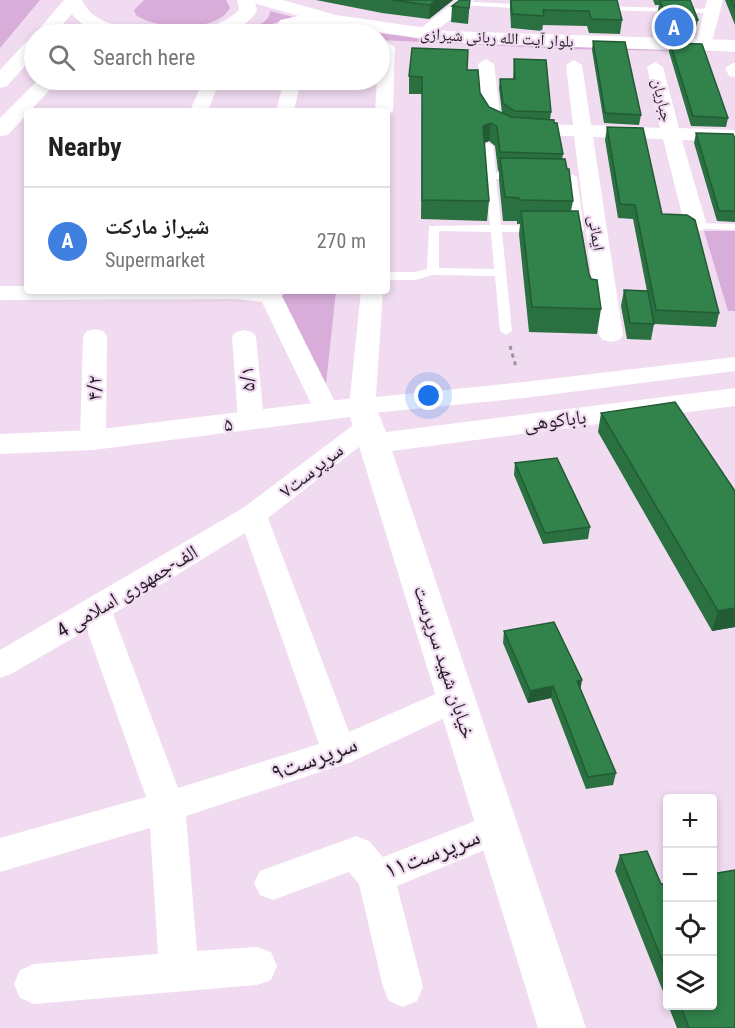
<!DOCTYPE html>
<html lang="en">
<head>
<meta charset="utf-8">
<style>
  body { margin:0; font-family:"Roboto Condensed","Noto Naskh Arabic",sans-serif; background:#f2f2f2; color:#222 }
  .controls { position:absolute; right:18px; bottom:18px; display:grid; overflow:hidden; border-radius:6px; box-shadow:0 3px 9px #0003 }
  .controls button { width:54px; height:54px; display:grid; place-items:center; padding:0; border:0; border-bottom:2px solid #e0e0e0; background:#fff; color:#222; font:30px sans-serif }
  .you { position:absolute; left:429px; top:396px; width:21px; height:21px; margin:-15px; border:4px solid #fff; border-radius:50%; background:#1a73e8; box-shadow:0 0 0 9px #1a73e833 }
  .badge { display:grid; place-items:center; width:39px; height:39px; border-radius:50%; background:#1f6b39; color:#fff; font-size:20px; font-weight:700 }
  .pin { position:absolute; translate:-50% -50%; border:3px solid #fff; box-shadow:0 2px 6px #0006 }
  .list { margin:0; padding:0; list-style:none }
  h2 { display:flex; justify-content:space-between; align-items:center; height:78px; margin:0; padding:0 24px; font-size:26px }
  h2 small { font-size:20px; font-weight:400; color:#767676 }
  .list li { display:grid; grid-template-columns:39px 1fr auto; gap:18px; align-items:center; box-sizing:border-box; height:108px; padding:0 24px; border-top:2px solid #e0e0e0 }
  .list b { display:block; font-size:22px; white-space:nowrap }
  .list p { margin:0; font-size:20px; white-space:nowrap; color:#767676 }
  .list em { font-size:20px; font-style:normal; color:#767676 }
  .icon { flex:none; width:33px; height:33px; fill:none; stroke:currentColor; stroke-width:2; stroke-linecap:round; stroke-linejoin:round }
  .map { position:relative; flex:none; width:735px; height:1028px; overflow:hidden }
  .search { position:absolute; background:#fff; box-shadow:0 3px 9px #0003; left:24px; top:24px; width:366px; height:66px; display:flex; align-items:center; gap:15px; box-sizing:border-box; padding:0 21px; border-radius:33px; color:#767676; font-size:22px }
  .panel { position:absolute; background:#fff; box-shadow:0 3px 9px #0003; left:24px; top:108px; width:366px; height:186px; border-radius:6px }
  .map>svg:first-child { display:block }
  .green { fill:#d8add9 }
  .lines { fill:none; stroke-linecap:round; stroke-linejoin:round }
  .path { stroke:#a192a2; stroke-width:3; stroke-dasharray:4 4; stroke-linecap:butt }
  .lane { fill:#fff; fill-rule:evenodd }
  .street { fill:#fff; fill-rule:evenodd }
  .secondary { fill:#fff; fill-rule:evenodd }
  .primary { fill:#fff; fill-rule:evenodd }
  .wall { fill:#2a7040 }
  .shaded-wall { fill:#225b34 }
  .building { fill:#31824b; stroke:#225b34; stroke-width:1.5 }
  .labels { text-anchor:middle; stroke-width:4.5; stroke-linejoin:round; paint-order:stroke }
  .far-street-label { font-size:16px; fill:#241d25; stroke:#f0dbf1 }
  .street-label { font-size:20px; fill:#241d25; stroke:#f0dbf1 }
  .near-street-label { font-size:24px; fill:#241d25; stroke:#f0dbf1 }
</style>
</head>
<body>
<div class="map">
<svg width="735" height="1028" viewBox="0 0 735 1028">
  <rect width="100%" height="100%" fill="#f0dbf1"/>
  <!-- green -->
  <path class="green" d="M0,0H40L0,48Z
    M144,0H226L230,8C217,33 156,30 136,15L134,10Z
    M270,11L293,17L272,24V30L275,33L245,30C255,26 270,23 270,11Z
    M315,23C454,49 595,46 735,50V52L564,49L380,40V34H313L289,31V27Z
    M704,231H735V311H728Z
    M284,291H336L326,384L279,297Z"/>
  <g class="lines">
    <!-- path -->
    <path class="path" d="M510,346L516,367"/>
    <!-- lane -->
    <path class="lane" d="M458,1L530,5L534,7L530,9L461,5H458Z
      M596,6L712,9L716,11L712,13L599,10H596Z
      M488,143L493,146L496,173H520L525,176L520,179H496L501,225L539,226L545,229L539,232H502L512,331L506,335L500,331L495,276L433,275L415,280H387V272H415L427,269L429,226L490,225L483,146ZM439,231L491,232L494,269L439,268Z
      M550,174H572L577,177L584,230L582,232H574L572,230L567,180L546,179V175Z
      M696,223L735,224V230L692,228L690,226Z"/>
    <!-- street -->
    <path class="street" d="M457,0H474L429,37H417L415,34L417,31Z
      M707,0H723L711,45L703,50L695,45Z
      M387,42L395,47L393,111L387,116V111H375L377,80H380V46Z
      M486,59L494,64L500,114L512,123L573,125L566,65L574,60L582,65L591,125L660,128L647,67L655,62L663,67L679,128L735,130V142L682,140L707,226L703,230L696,232L689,230L685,226L663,139L593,137L623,335L619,340L611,342L603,340L599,335L574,136C549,135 495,142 483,115C478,104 479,77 478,64Z
      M733,63H735V77L729,76L725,68Z
      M203,80H220L208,111H190Z
      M284,80H301L294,111H276Z
      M0,286H27V291H285L282,296L340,412L336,418L327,420L318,418L262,302L236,299L0,300Z
      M361,291H383L376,397L524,382L735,357V371L524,398L362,414L353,412L349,406Z
      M95,329L103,331L107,336L106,440L102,446L93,448L84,446L80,440L83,336L87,331Z
      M244,330L252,332L256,337L264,421L260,427L251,429L242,427L238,421L232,337L236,332Z
      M369,418L378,420L382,426L378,432L268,518L349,732L456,685L468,689L473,698L468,707L351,762L186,816L197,951L257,947L271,952L277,966L271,980L257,985L34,1004L20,998L14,984L20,970L34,964L158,954L150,828L0,872V838L146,797L87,630L11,674L0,678V650L243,508L360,420ZM245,533L319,744L178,788L113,614Z
      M498,812L511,817L516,828L511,839L397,886L423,987L417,1001L403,1007L389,1001L383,987L359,884L349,872L273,900L260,895L254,883L260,871L356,836L369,841L383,857Z"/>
    <!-- secondary -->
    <path class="secondary" d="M254,0H283L336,15L447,31L735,40V52L447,43L330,24L293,28L295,34H277L275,28L280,20L299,16L257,4Z
      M735,388V406L392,451L586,1028H538L350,417L93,450L0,454V434L93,430L362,397L373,400L386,432Z"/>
    <!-- primary -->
    <path class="primary" d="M64,0H82C93,23 116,25 139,30L141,34C116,37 89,35 72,14L54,34H35Z
      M237,0H255L257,11C240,35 218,34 191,34L193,30C211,26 226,23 239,10Z
      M34,39V56L7,86L0,88V70L27,41Z
      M38,80H59L30,111H27V114L8,135L0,136V118Z"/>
  </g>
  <!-- wall -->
  <path class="wall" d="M316,0H453L429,19L382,13Z
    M470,0L468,24L451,22L452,6Z
    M509,0H617L622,20L620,34L589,33L587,26L543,25L542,31L511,28L510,9V0Z
    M653,0H690L698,20L694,36H664L657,14L659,5H655Z
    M725,0H735V25Z
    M593,41L641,115L639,125L604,123L592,50Z
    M670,43L728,118L726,127L691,126L669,52Z
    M514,59L551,112L550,120L563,154L562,159L573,201L571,211L589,274L601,309L597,334L529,332L519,234L520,224H517V221H503L499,181V171H498L495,146L489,141L484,143L489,201L487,221L421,219L422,94H409V76L467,70L489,107L502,113L499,88L500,79H513Z
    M607,127L662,214L719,313L716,327L654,324L651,340L627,339L621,306L624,290L647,291L633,219L618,218L605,140Z
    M696,133L735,139V222L717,221L694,143Z
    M601,413L735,491V627L712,631L598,432Z
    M515,463L590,527L588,539L543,544L514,475Z
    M504,631L580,689L616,773L613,785L586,789L551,698L528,703L503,643Z
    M620,855L661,884L668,883V1004L615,871Z
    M668,1005H712L735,1028H677Z"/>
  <!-- shaded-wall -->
  <path class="shaded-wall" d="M436,0H453L429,19L430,5Z
    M491,123L489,141L482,144L483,126Z
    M735,608V627L712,631L718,611Z
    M582,680L580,692L577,681Z
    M553,686L551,698L528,703L530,691Z"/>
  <!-- building -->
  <path class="building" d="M392,0H436L430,5Z
    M460,0H470L469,8L452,6Z
    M511,0H617L622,20L591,19L589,11L543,10L544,16L512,14Z
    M660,0H690L698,20L666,19Z
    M731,0H735V9Z
    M593,41L625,42L641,115L605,113Z
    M670,43L702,44L728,118L693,116Z
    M412,48L468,50L467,70H478L480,93L489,107L511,117L554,120V123H557L563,154L500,152L497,127L491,123L483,126L489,201L422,200V77L409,76Z
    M514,59L546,60L551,112L514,111L503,103L500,79H515Z
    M607,127L643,128L662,214L687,215L695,220L719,313L656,310L635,205L620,204Z
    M696,133L733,134L735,139V211H719Z
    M500,158L565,159L567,169H569L573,201L520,200L519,198L505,197Z
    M521,211H578L589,274L591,279L597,280L601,309L532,307Z
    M624,290L648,291L654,324L630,323Z
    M675,402L735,491V608L718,611L601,413Z
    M557,458L590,527L545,533L515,463Z
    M554,622L582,680L577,681L616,773L588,777L553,686L530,691L504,631Z
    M647,851L661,884L668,883V975L620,855Z
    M735,870V1028H689L680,1005H712V874Z"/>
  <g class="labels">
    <!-- far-street labels -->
    <g class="far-street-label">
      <text transform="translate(497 37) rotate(3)" y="6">بلوار آیت الله ربانی شیرازی</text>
      <text transform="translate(663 100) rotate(77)" y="6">جباریان</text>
      <text transform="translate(597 233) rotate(82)" y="6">ایمانی</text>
    </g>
    <!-- street labels -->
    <g class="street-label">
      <text transform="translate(247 379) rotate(-95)" y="7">۵/۱</text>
      <text transform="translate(94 388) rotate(-89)" y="7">۴/۲</text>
      <text transform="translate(555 420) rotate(-7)" y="7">باباکوهی</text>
      <text transform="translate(228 424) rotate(-7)" y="7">۵</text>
      <text transform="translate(311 470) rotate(-38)" y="7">سرپرست۷</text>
      <text transform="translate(127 591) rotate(-31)" y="7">4 الف-جمهوری اسلامی</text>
      <text transform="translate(445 662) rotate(72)" y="7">خیابان شهید سرپرست</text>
    </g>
    <!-- near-street labels -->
    <g class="near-street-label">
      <text transform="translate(314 758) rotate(-20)" y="8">سرپرست۹</text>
      <text transform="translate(432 853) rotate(-21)" y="8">سرپرست۱۱</text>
    </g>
  </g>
</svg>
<div class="controls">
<button>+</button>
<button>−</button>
<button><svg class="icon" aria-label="locate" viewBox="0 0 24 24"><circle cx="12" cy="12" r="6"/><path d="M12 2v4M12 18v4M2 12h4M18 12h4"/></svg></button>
<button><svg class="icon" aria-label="layers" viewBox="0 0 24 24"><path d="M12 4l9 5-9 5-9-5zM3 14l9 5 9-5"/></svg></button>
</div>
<div class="you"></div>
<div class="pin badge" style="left:674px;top:27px;background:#3f7fe0">A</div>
<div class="search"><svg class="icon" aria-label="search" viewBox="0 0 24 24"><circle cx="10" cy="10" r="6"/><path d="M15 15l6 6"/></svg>Search here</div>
<section class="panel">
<h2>Nearby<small></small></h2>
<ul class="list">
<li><span class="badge" style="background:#3f7fe0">A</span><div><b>شیراز مارکت</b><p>Supermarket</p></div><em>270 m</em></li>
</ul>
</section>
</div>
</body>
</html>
